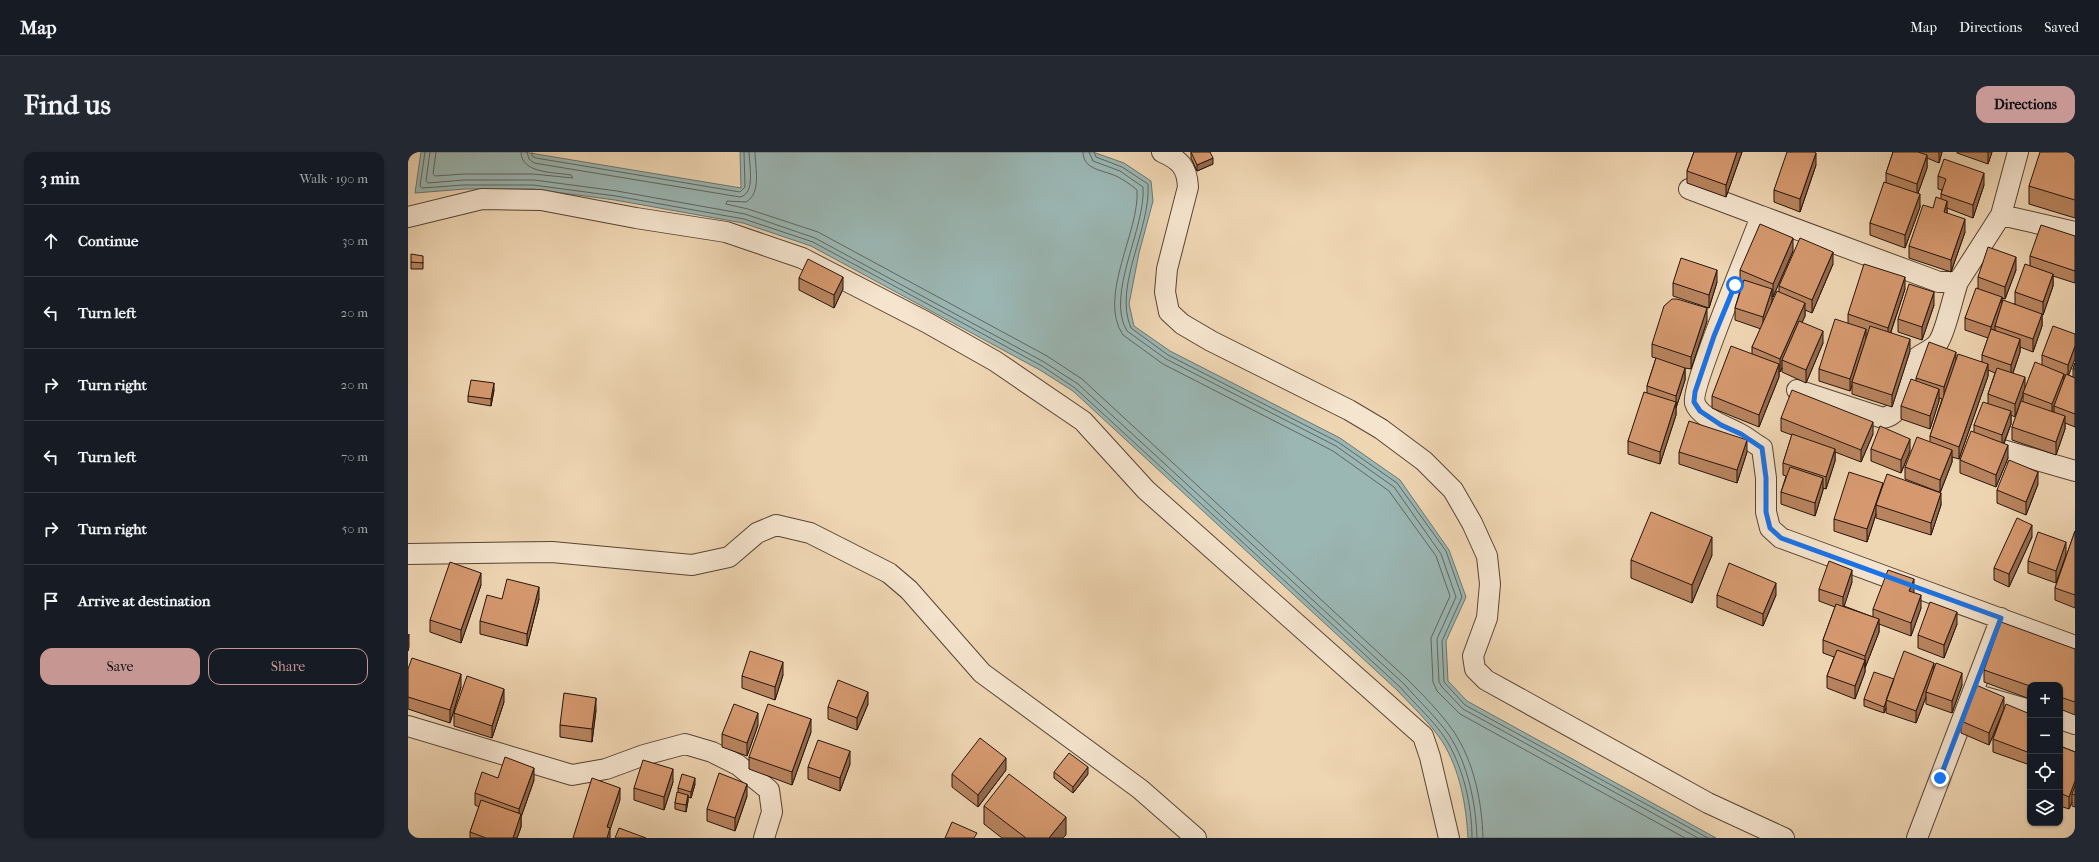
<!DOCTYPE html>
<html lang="en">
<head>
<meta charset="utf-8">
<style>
  body { margin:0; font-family:"IM FELL French Canon",serif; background:#242831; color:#f1f3f6 }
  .controls { position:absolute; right:12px; bottom:12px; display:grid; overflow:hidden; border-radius:8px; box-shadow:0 1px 3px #0004 }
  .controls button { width:36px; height:36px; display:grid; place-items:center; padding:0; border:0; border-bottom:1px solid #363941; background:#171b24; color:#f1f3f6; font:20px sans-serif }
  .stop { position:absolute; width:12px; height:12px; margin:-9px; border:3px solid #1a73e8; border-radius:50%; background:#fff }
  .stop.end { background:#1a73e8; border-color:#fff; box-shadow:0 1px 4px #0008 }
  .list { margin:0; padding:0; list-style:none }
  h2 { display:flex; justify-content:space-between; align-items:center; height:52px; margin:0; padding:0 16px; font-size:17px }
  h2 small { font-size:13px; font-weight:400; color:#9ea1a6 }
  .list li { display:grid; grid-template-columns:26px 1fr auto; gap:12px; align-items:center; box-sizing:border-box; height:72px; padding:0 16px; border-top:1px solid #363941 }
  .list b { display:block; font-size:15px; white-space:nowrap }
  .list em { font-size:13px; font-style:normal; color:#9ea1a6 }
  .actions { display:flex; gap:8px; padding:12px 16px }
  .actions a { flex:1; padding:9px 0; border:1px solid #c59692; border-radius:12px; text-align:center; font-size:14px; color:#c59692 }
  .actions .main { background:#c59692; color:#111 }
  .icon { flex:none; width:22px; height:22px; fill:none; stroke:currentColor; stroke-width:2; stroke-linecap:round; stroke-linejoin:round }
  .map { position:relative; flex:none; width:1667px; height:686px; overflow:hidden; border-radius:12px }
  header { display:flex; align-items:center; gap:24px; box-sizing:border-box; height:56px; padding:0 20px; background:#171b24; border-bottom:1px solid #363941 }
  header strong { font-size:19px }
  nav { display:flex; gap:22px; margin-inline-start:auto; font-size:14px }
  .intro { display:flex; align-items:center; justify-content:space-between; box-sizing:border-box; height:96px; padding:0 24px }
  h1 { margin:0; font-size:28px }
  .button { padding:10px 18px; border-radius:12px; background:#c59692; color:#111; font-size:14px; font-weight:700 }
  main { display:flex; gap:24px; padding:0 24px }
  aside { flex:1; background:#171b24; border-radius:12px; box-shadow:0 1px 3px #0004 }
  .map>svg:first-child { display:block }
  .water { fill:#9bb7b4; stroke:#6c7671 }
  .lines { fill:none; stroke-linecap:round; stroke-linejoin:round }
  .shore { stroke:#606660; stroke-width:1 }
  .minor-casing { stroke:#584536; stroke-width:22 }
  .minor { stroke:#f5e4ce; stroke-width:20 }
  .wall { fill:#b8845f; stroke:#26150d }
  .shaded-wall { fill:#966b4e; stroke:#26150d }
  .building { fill:#d6996f; stroke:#26150d }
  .route { stroke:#1a73e8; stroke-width:5 }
</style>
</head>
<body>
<header>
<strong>Map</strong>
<nav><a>Map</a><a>Directions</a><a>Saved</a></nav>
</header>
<div class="intro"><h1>Find us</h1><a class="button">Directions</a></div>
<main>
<aside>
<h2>3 min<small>Walk · 190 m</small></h2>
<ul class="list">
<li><svg class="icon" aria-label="ahead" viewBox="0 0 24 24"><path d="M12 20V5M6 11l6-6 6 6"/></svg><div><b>Continue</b></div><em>30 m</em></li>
<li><svg class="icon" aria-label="left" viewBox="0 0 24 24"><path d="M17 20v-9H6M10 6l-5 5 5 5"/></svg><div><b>Turn left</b></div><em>20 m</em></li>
<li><svg class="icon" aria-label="right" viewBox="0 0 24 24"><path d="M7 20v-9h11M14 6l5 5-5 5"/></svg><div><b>Turn right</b></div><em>20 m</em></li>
<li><svg class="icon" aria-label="left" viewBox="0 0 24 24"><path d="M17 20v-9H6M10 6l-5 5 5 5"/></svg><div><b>Turn left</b></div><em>70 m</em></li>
<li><svg class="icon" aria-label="right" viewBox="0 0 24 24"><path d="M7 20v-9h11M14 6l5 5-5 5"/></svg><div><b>Turn right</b></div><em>50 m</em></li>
<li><svg class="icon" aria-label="arrive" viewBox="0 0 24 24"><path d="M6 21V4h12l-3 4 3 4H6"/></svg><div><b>Arrive at destination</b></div></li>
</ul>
<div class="actions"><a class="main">Save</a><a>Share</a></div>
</aside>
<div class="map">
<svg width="1667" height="686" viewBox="0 0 1667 686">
  <rect width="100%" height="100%" fill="#efd6b3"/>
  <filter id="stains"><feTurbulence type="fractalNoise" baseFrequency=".005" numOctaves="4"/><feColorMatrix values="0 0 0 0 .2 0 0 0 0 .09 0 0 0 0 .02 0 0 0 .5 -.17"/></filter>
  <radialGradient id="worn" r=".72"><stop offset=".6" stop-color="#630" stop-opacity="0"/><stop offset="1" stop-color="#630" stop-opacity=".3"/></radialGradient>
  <!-- water -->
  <path class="water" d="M13,0H116L333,36L332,0H685L716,11L743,29L745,49L731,101L721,152L726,174L762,199L932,286L992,328L1041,398L1058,445L1038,489L1040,529L1059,549L1308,686H1060C1058,652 1052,618 1034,589C1022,571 1004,554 989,538L665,239L632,218L403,94L335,71L207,48L125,37H57L7,41Z"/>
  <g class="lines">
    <!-- shore -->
    <path class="shore" d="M17,0L12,34L14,36L56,33H125L208,44L336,67L405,90L634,214L667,236L992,535C1007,552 1025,568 1037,586C1055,614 1064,653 1064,686
      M22,0L18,29L20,31L56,28H126L209,39L337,62L407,86L636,210L670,232L996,532C1011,549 1028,565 1041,583C1060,612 1068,652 1069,686
      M28,0L25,22L27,24L56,22H125L165,26L163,23C147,20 113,22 113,0
      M119,0L121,7L126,11L332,45C348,42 341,12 341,0
      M124,0V4L128,6L332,40L337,35L336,0
      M347,0C347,15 354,41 338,50L319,49L318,52L340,57L410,80L639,204L674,227L999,527C1015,543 1033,561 1046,580C1066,610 1074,650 1075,686
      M675,0C675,18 695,18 708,24C715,27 723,33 729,38C732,79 689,145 715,183L755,212L925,299L981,339L1028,404L1042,444L1023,486L1025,530L1029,539L1052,562L1277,686
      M681,0L685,9L712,19L735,35C738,76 697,143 719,179L758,207L928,294L986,335L1033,402L1048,445L1029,487L1031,530L1034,535L1055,557L1290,686
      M686,0L688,5L714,15L740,32C743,77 705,134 723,176L760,203L930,290L989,331L1038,399L1054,445L1034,489L1036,530L1057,553L1300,686"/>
    <defs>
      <path id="minor" d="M754,0C772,8 779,15 780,35L759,117L757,140L761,160L774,172L803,189L941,258L973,277L1016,309L1045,338L1064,371L1079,404L1082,432L1079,466L1065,504L1067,517L1078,528L1300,651L1376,686
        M1610,0L1593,63L1667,80
        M1281,37L1353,64
        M1593,63L1550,130H1531L1353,64C1344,90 1282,236 1287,251C1291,266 1321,275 1334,283C1341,287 1347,292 1354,296L1358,326V360L1362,376L1373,386L1667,494
        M0,65L74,47L133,48L228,66L318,80L394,106L518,170L587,209L675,269L738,338L1015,584L1022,605L1041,686
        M1389,238L1475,266C1500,262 1492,226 1504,210C1511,201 1526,199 1531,189C1538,178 1545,144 1550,130
        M1588,296L1667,319
        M0,402L144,400L284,413L321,405L349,381L368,373L402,381L481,421L501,438L574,521L732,637L788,686
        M1570,543L1622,558
        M1652,567L1667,572
        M0,574L164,623L198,617L236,603L277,592L304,600L330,613L361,638L364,660L356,686
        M1509,686L1593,466"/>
    </defs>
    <!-- minor casing -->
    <use href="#minor" class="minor-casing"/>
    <!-- minor -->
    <use href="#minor" class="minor"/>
  </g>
  <!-- wall -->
  <path class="wall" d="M783,0L805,12L789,19L783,6Z
    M1286,0H1334L1318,45L1279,31V19Z
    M1485,0H1534L1531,11L1519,6V16L1510,41L1512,55L1497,96L1462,83V71L1478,30V21Z
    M1549,0H1584L1580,12L1549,1Z
    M1667,0V66L1621,52V34Z
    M1408,13L1392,60L1366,50V38Z
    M1530,24L1576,33L1565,66L1539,56V61L1557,80L1543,120L1501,106V94L1525,56L1533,47V42L1534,38L1530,37Z
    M1667,84V131L1645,124V134L1635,163L1634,162V174L1625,200L1612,195V200L1605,221L1617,237L1634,213V203L1667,194V207L1660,223L1665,225V217L1667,211V275L1657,271V277L1648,303L1604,288V275L1615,250V243L1607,265L1603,263V272L1596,292L1600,306L1588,335L1552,321V308L1566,280V273L1580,252V242L1587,221L1580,218V224L1551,307L1544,305V310L1532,341L1533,353L1523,383L1468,366V362L1459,390L1426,379V367L1475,335L1531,340L1497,327V315L1522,289V284L1534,247L1531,246V249L1522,277L1493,267V254L1508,229V226L1548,207L1574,210V203L1580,186L1557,178V166L1570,137V125L1608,118L1597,147L1594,146V154L1607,152V140L1622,114V104Z
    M1385,99L1365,145L1364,144V150L1362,156L1371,140V134L1425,112L1404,161L1397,158V164L1394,170L1415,191L1398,231L1374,220V216L1372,220L1371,219V225L1351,275L1304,256V244L1344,202V195L1353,177L1327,168V156L1334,132L1332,130V118Z
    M3,110H15V117H3Z
    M391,126L435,137L426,156L391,138Z
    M1309,130L1301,156L1265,144V131Z
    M1497,137L1483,180L1502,199L1484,255L1444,242V233L1442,239L1411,229V217L1440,171V162Z
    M1526,153L1514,188L1490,180V167Z
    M1299,169L1283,217L1277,216V228L1268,256V263L1252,312L1220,302V289L1239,241V234L1248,206L1244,205V192Z
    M86,238L83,254L60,250V244Z
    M1373,266L1465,282L1453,310L1427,300V309L1418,337L1415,336V338L1407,364L1373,352V340L1378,324L1375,323V311L1384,283L1373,279Z
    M1463,297L1502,299L1493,321L1463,309Z
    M1271,300H1339L1329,331L1271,312Z
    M1630,332L1618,363L1589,351V338Z
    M1667,379V456L1647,448V436Z
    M1624,385L1601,435L1586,428V416Z
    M1304,403L1284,451L1223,426V408Z
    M1658,403L1648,431L1620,421V409Z
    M1444,430L1436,454L1465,465V457L1506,440L1505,441L1513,456L1503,484L1471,472V480L1457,516V520L1447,547L1419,536V524L1426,505L1415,501V488L1427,455L1411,449V437Z
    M73,433L53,491L22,480V468Z
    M1309,443H1368L1355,474L1309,455Z
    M94,447H131L119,494L72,482V469Z
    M1549,472L1536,506L1510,496V483Z
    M1667,497V563L1652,557V533H1622V547L1576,530V518Z
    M0,517L53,535L42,571L0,557Z
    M1526,517L1554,533L1544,561L1518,552V545L1508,571L1478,561V556L1476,561L1456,554V547L1486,527Z
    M375,523L367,548L334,536V524Z
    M96,550L84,586L46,574V561Z
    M460,552L449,578L420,567V555Z
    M1596,556L1622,562V613L1585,600V587L1592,566L1581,593L1553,581V569Z
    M188,558L184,590L152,585V573Z
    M350,573L339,604L314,595V582Z
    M403,580L384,633L341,617V605Z
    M1652,594L1667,600V655L1664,654V650L1661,657L1652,654Z
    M442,612L432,639L400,627V615Z
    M598,618L570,655L544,635V622Z
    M646,620L680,622L665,641L646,626Z
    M90,626L126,628L113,665V675L109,686H62V680L71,655L67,653V641Z
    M265,630L256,658L226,648V636Z
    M287,632L283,646L280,645V649L278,660L267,657V651L270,640V636Z
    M339,644L327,679L299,669V657Z
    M576,654L658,683L655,686H594L576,672Z"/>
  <!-- shaded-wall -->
  <path class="shaded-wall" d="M1329,0H1334L1318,45V33Z
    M1531,0H1534L1531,11Z
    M1580,0H1584L1580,12Z
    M1408,1V13L1392,60V47Z
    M1519,3V16L1509,44V32Z
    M805,6V12L789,19V13Z
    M1576,21V33L1565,66V53Z
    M1512,42V55L1497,96V83Z
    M1539,49V62L1536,60Z
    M1557,67V80L1543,120V108Z
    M1385,86V99L1365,145V132Z
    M1425,100V112L1404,161V148Z
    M1608,105V118L1597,147V135Z
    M1309,118V130L1301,156V143Z
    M1645,122V134L1635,163V150Z
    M435,125V137L426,156V143Z
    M1497,125V137L1480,188V176Z
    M1364,137V150L1355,177V165Z
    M1526,140V153L1514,188V175Z
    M1594,145V158L1587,174V178L1583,187V175Z
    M1397,151V164L1377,209L1374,208V216L1372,220V207Z
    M1299,156V169L1283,217V205Z
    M1634,162V174L1625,200V187Z
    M1458,177V190L1444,230V233L1442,239V227Z
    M1415,179V191L1398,231V218Z
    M1502,187V199L1484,255V243Z
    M1612,187V200L1603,226V213Z
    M1667,194V207L1660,225V213Z
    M1548,200V212L1536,248V235Z
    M1371,212V225L1351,275V263Z
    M1580,212V224L1551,307V295Z
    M1277,216V228L1268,256V244Z
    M1656,222V234L1646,254V260L1644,265V252Z
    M1617,225V238L1615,241V243L1607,265V252Z
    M86,231V238L83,254V247Z
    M1531,237V249L1522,277V264Z
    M1268,250V263L1252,312V300Z
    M1603,259V272L1594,295V283Z
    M1657,264V277L1648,303V290Z
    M1465,270V282L1453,310V298Z
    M1502,287V299L1493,321V308Z
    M1339,288V300L1329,331V318Z
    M1600,293V306L1588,335V323Z
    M1427,297V309L1418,337V325Z
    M1544,298V310L1532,341V328Z
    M1630,320V332L1618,363V350Z
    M1415,326V338L1407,364V351Z
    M1475,331V343L1468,353V362L1459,390V377Z
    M1533,341V353L1523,383V371Z
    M1624,373V385L1601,435V422Z
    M1304,385V403L1284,451V433Z
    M1658,390V403L1648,431V419Z
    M1444,418V430L1435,458V445Z
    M73,421V433L53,491V478Z
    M1506,427V440L1501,452V439Z
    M1368,431V443L1355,474V462Z
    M131,435V447L119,494V482Z
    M1513,443V456L1503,484V471Z
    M1549,460V472L1536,506V493Z
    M1471,467V480L1457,516V504Z
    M1,482V495L0,499V486Z
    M1457,508V520L1447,547V534Z
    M375,510V523L367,548V535Z
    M1526,511V523L1518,540V545L1508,571V559Z
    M1554,521V533L1544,561V549Z
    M53,522V535L42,571V558Z
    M96,537V550L84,586V574Z
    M460,540V552L449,578V566Z
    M1596,545V557L1581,593V581Z
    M188,546V558L184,590V577Z
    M1478,549V556L1476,561V555Z
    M350,561V573L339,604V591Z
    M403,567V580L384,633V620Z
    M442,599V612L432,639V626Z
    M598,606V618L570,655V643Z
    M680,615V622L665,641V635Z
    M126,616V628L113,665V675L109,686H105L111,667V657Z
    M265,617V630L256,658V645Z
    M287,626V632L283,646V640Z
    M1667,629V642H1664V650L1661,657V645Z
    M339,632V644L327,679V666Z
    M212,636V648L202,678V686H199V675Z
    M280,643V649L278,660V653Z
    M658,665V683L655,686H641Z"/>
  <!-- building -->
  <path class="building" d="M783,0H802L805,6L789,13Z
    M1286,0H1329L1318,33L1279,19Z
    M1379,0H1406L1408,1L1392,47L1366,38Z
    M1485,0H1510L1519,3L1509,32L1478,21Z
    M1632,0H1662L1667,2V48L1621,34Z
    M1536,7L1576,21L1565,53L1533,42L1538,27L1530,24Z
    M1476,30L1512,42L1497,83L1462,71Z
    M1528,45L1539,49L1536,60L1557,67L1543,108L1501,94L1515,53L1525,56Z
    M1352,72L1385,86L1365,132L1332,118Z
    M1633,73L1667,84V119L1622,104Z
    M1392,86L1425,100L1404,148L1371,134Z
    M1580,95L1608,105L1597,135L1570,125Z
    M3,102L15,104V111L3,110Z
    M1273,106L1309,118L1301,143L1265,131Z
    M400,107L435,125L426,143L391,126Z
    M1456,112L1497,125L1480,176L1440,162Z
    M1617,112L1645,122L1635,150L1607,140Z
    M1336,128L1364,137L1355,165L1327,156Z
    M1501,132L1526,140L1514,175L1490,167Z
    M1568,136L1594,145L1583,175L1557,166Z
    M1369,139L1397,151L1372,207L1344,195Z
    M1264,147H1269L1299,156L1283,205L1244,192L1256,154Z
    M1595,148L1634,162L1625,187L1587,174Z
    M1427,167L1458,177L1442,227L1411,217Z
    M1391,169L1415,179L1398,218L1374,208Z
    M1462,174L1502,187L1484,243L1444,230Z
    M1645,174L1667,182V194L1660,213L1634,203Z
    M1583,177L1612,187L1603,213L1574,203Z
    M1521,190L1548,200L1536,235L1508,226Z
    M1323,194L1371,212L1351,263L1304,244Z
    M1550,202L1580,212L1551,295L1522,284Z
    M1248,206L1277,216L1268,244L1239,234Z
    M1627,210L1656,222L1644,252L1615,241Z
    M1667,211V217H1665Z
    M1589,216L1617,225L1607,252L1580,242Z
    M1658,222L1667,226V262L1646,254Z
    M1503,227L1531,237L1522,264L1493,254Z
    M63,228L86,231L83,247L60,244Z
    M1384,238L1465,270L1453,298L1373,266Z
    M1236,240L1268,250L1252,300L1220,289Z
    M1613,249L1657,264L1648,290L1604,275Z
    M1575,250L1603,259L1594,283L1566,273Z
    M1281,269L1339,288L1329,318L1271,300Z
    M1472,274L1502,287L1493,308L1463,297Z
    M1563,279L1600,293L1588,323L1552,308Z
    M1384,282L1427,297L1418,325L1375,311Z
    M1509,285L1544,298L1532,328L1497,315Z
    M1601,308L1630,320L1618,350L1589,338Z
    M1382,315L1415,326L1407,351L1373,340Z
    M1441,320L1475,331L1459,377L1426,367Z
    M1479,322L1533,341L1523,371L1468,353Z
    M1243,360L1304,385L1284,433L1223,408Z
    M1609,366L1624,373L1601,422L1586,416Z
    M1667,379V443L1647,436Z
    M1630,380L1658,390L1648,419L1620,409Z
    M1421,409L1444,418L1435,445L1411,437Z
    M42,410L73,421L53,478L22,468Z
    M1321,411L1368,431L1355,462L1309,443Z
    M1480,418L1506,427L1501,439L1513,443L1503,471L1465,457Z
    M99,427L131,435L119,482L72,469L79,443L94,447Z
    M1522,450L1549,460L1536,493L1510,483Z
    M1428,452L1471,467L1457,504L1415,488Z
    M1593,470L1667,497V550L1652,545V533H1622V534L1576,518Z
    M1429,498L1457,508L1447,534L1419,524Z
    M342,499L375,510L367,535L334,524Z
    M1496,499L1526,511L1508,559L1478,548Z
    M4,506L53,522L42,558L0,545V517Z
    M1528,511L1554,521L1544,549L1518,540Z
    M1466,520L1486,527L1476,555L1456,547Z
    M59,524L96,537L84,574L46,561Z
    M430,528L460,540L449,566L420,555Z
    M1568,533L1596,545L1581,581L1553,569Z
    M156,541L188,546L184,577L152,573Z
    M326,552L350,561L339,591L314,582Z
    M360,552L403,567L384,620L341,605Z
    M1598,552L1622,562V601L1585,587Z
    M572,586L598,606L570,643L544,622Z
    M410,588L442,599L432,626L400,615Z
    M1652,594L1667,600V629L1661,645L1652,641Z
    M661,601L680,615L665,635L646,620Z
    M97,605L126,616L111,657L67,641L74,620L90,626Z
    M235,608L265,617L256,645L226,636Z
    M311,621L339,632L327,666L299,657Z
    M274,622L287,626L283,640L270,636Z
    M601,622L658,665L641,686H618L576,654Z
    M184,626L212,636L199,675L202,676L199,686H165Z
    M1667,634V643L1664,642Z
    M269,640L280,643L278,653L267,651Z
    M73,648L113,662L105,686H78L62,680Z
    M544,670L569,681L566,686H537Z
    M211,676L238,686H207Z"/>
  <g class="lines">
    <!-- route -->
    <path class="route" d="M1327,133L1306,184L1287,240L1286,250L1292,259L1313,273L1333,282L1354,296L1358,326V360L1362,376L1373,386L1593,466L1532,626"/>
  </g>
  <rect width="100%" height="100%" filter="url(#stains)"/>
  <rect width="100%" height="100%" fill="url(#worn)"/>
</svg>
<div class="controls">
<button>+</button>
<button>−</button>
<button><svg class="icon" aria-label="locate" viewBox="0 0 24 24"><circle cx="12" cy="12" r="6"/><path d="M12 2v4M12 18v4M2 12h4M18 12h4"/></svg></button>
<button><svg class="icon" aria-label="layers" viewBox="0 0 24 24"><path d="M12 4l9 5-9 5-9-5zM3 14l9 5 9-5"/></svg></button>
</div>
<div class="stop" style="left:1327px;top:133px"></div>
<div class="stop end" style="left:1532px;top:626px"></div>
</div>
</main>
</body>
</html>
